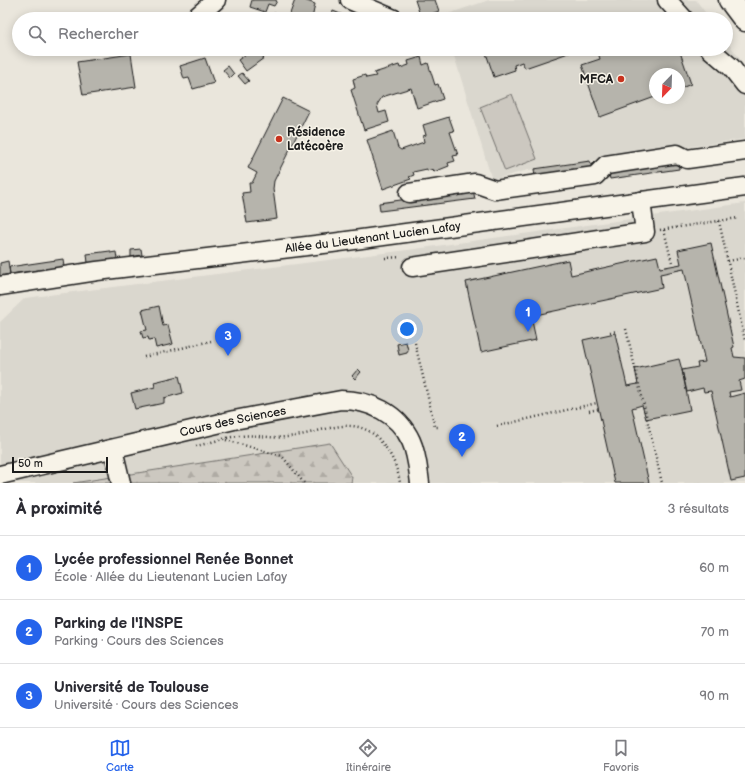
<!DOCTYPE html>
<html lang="fr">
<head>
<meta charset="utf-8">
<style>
  body { margin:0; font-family:"Balsamiq Sans",sans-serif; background:#f7f7f7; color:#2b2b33 }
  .compass { position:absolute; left:649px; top:68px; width:36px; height:36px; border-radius:50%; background:#fff; box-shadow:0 2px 10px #0003; rotate:203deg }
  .scale { position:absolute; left:12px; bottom:10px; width:96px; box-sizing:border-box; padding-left:4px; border:2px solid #1c1c1c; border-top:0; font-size:11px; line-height:14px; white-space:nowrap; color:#1c1c1c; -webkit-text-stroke:3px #f7f3e8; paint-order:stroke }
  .you { position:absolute; left:407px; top:329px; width:14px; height:14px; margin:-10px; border:3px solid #fff; border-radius:50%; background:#1a73e8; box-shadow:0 0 0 6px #1a73e833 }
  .badge { display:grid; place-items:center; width:26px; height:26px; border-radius:50%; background:#2563eb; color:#fff; font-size:13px; font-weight:700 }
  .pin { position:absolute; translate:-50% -33px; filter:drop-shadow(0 1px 2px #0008) }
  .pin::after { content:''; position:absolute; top:21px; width:14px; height:12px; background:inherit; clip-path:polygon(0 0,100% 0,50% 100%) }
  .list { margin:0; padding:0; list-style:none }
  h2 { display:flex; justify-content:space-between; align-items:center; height:52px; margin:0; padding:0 16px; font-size:17px }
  h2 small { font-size:13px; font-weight:400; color:#7c7c81 }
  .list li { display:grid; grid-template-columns:26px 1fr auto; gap:12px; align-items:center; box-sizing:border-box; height:64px; padding:0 16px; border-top:1px solid #e1e1e2 }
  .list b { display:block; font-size:15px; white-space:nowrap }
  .list p { margin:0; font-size:13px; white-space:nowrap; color:#7c7c81 }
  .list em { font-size:13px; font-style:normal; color:#7c7c81 }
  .icon { flex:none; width:22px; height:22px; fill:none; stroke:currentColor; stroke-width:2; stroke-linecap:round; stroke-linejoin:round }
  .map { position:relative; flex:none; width:745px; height:483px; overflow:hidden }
  .search { position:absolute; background:#fff; box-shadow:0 2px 10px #0003; left:12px; right:12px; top:12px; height:44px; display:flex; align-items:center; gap:10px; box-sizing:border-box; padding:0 14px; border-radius:22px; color:#7c7c81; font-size:15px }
  .sheet { height:244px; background:#fff }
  nav { display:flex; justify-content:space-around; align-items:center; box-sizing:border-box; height:56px; border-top:1px solid #e1e1e2; background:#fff; font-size:11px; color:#7c7c81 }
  nav a { display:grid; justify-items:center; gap:2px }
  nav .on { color:#2563eb }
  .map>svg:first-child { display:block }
  .built { fill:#dad7ce; fill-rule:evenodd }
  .forest { fill:url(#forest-firs); stroke:#74726e }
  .pitch { fill:#ccc8c0; stroke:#74726e }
  .building { fill:#b6b4ac; stroke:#1c1c1c }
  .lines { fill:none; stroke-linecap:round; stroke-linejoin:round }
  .minor-casing { stroke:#1c1c1c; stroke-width:21 }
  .major-casing { stroke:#1c1c1c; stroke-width:25 }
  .path { stroke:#1c1c1c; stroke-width:2.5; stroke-dasharray:1 3; stroke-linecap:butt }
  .minor { stroke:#f7f3e8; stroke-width:18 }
  .major { stroke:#f7f3e8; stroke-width:22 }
  .poi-dot { fill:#c8321e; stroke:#f7f3e8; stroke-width:1.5 }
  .labels { text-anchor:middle; stroke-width:3; stroke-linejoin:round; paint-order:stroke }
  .poi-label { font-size:12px; font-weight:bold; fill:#1c1c1c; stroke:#f7f3e8; text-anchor:end }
  .street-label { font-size:12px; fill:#1c1c1c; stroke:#f7f3e8 }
</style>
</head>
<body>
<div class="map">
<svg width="745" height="483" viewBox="0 0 745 483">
  <defs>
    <pattern id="forest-firs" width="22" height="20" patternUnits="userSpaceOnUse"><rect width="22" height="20" fill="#ccc8c0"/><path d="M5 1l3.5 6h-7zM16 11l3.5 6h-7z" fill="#afaba4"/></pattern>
  </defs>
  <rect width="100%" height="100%" fill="#eae6dc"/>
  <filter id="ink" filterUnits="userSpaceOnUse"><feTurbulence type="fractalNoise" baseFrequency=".025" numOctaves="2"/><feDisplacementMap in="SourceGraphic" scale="8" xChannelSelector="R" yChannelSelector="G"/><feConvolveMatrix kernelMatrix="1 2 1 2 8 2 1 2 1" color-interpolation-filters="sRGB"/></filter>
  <g filter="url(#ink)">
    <!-- built -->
    <path class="built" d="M489,0H696L710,19H443L442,16Z
      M726,40L740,59L745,71V139L528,170L492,180L452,49H726ZM655,74H679V98H655Z
      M745,203V483H0V322L25,298L408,250Z"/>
    <!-- forest -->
    <path class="forest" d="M330,443L352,477L351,483H73Z"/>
    <!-- pitch -->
    <path class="pitch" d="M512,94L537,159L505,171L480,107Z"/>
    <!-- building -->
    <path class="building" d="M252,0H275L277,1L274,6L268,4L265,12L250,7Z
      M295,0H304L315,4L312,19H288Z
      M415,0H435L439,11L421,18Z
      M333,11L353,19H330Z
      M274,13L280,15L279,19H272Z
      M604,15L606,19H593Z
      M253,49L259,54L260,53L264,58L246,71L238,60Z
      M489,49H509L510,52L518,49H580L525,68L522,62L514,65L515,70L494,77L485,50Z
      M597,49H613L615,53L627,49H679L691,84L679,89V74H655V97L600,117L582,65L600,59Z
      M131,54L136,87L83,95L77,62Z
      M421,57L423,65L428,63L435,85L438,84L443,99L417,108L411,88L382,97L377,105L379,113L386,111L389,122L364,130L351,90L355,88L353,79L365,75L366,78L376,76L374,73L399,65L400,68L409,65L408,61Z
      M205,58L214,83L193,89L189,78L184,79L180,66Z
      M228,66L234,74L230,78L223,70Z
      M242,73L249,81L245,84L238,76Z
      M283,98L309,111L274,181L273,189L277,219L247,223L242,193L250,192L249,183H252L257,173L248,168Z
      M449,117L454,131L450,132L458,155L453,156L455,161L448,163L449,166L434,172L433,169L427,171V169L413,172L414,175L409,177L411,179L383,189L367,140L393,131L398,148L401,150L424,142L423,136L426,135L423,125Z
      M678,159L679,169L610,179L608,170Z
      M590,161L592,168L535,177L534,169Z
      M473,190L475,199L380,211L379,203Z
      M711,243L734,347L732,348L734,357L745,358V379L739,381L741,390L729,392L730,397L745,393V478L731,481L711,391L704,392L703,388L687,392L682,370L698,367L697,363L705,362L684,269L660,274L662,288L531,316L536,340L481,352L466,282L568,260L571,275L657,256L660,268L681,264L678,250Z
      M141,249L142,255L131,257V250Z
      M110,251V253L116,252L117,259L88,263L87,254Z
      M63,259L64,267L10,274L9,267Z
      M8,261L10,274L0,276V263Z
      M159,306L163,326L168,325L173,344L156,348L154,339L149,340L148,337L143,338L141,331L147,330L142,310Z
      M615,333L627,386L638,384L635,369L679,359L682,370L690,410L646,419L642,405L632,408L649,483H615L583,340Z
      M406,342L408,350L407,353L399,355L397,344Z
      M358,369L361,372L355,379L352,376Z
      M179,376L183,393L164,398V403L135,409L131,393L155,387L154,382Z"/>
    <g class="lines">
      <defs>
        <g id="minor">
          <path d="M350,0L394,19"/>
          <path d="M667,0L684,19"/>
          <path d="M194,19L216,0"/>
          <path d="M710,49L731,67L745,85"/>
          <path d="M409,193L475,183L495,190L595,176L606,165L677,154L687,159L745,151"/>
          <path d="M412,267L645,232L641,201"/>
          <path id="s1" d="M0,286L97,271L332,243L745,187"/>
          <path d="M113,449L121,483"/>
          <path id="s2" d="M0,475L234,420L341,400C370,400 398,413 411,441C417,454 418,469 420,483"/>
        </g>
        <path id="major" d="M730,0L745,20"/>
      </defs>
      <!-- minor casing -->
      <use href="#minor" class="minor-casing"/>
      <!-- major casing -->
      <use href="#major" class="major-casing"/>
      <!-- path -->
      <path class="path" d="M719,221L745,341
        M660,230L738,218
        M664,230L672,263
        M385,258L400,257
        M728,261L745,258
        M626,329L662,483
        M610,332L618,331
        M415,343L435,427H440
        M144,357L211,341
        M589,411L599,409
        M497,426L597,403
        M226,440L282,456L304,483
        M196,446C210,443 226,437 240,436C256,434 271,439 286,437C321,435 356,409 383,444C392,455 398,469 400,483"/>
      <!-- minor -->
      <use href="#minor" class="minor"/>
      <!-- major -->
      <use href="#major" class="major"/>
    </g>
  </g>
  <!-- markers -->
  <g class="poi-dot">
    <circle cx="621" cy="79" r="4"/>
    <circle cx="279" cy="139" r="4"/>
  </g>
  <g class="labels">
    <!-- poi labels -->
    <g class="poi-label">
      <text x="613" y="83">MFCA</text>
      <text x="287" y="136" text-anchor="start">Résidence<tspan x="287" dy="14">Latécoère</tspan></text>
    </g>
    <!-- street labels -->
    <g class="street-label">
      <text dy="4" stroke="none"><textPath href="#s1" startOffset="376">Allée du Lieutenant Lucien Lafay</textPath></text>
      <text dy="4" stroke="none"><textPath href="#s2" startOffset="239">Cours des Sciences</textPath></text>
    </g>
  </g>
</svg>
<svg class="compass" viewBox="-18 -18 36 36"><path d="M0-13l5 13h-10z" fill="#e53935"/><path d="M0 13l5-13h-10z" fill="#7c7c81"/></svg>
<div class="scale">50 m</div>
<div class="you"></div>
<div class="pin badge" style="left:528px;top:332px">1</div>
<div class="pin badge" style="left:462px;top:457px">2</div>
<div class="pin badge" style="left:228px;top:356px">3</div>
<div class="search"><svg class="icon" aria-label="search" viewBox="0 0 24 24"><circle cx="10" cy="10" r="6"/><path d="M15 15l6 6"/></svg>Rechercher</div>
</div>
<section class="sheet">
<h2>À proximité<small>3 résultats</small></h2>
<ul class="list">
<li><span class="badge">1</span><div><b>Lycée professionnel Renée Bonnet</b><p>École · Allée du Lieutenant Lucien Lafay</p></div><em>60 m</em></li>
<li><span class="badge">2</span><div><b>Parking de l'INSPE</b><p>Parking · Cours des Sciences</p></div><em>70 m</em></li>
<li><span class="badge">3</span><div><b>Université de Toulouse</b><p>Université · Cours des Sciences</p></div><em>90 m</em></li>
</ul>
</section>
<nav>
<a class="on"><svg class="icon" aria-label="map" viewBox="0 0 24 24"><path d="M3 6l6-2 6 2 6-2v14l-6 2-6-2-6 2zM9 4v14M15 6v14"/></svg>Carte</a>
<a><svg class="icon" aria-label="directions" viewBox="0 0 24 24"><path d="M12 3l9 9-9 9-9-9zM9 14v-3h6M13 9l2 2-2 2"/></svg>Itinéraire</a>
<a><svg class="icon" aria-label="saved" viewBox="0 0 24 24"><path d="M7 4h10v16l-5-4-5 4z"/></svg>Favoris</a>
</nav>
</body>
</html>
